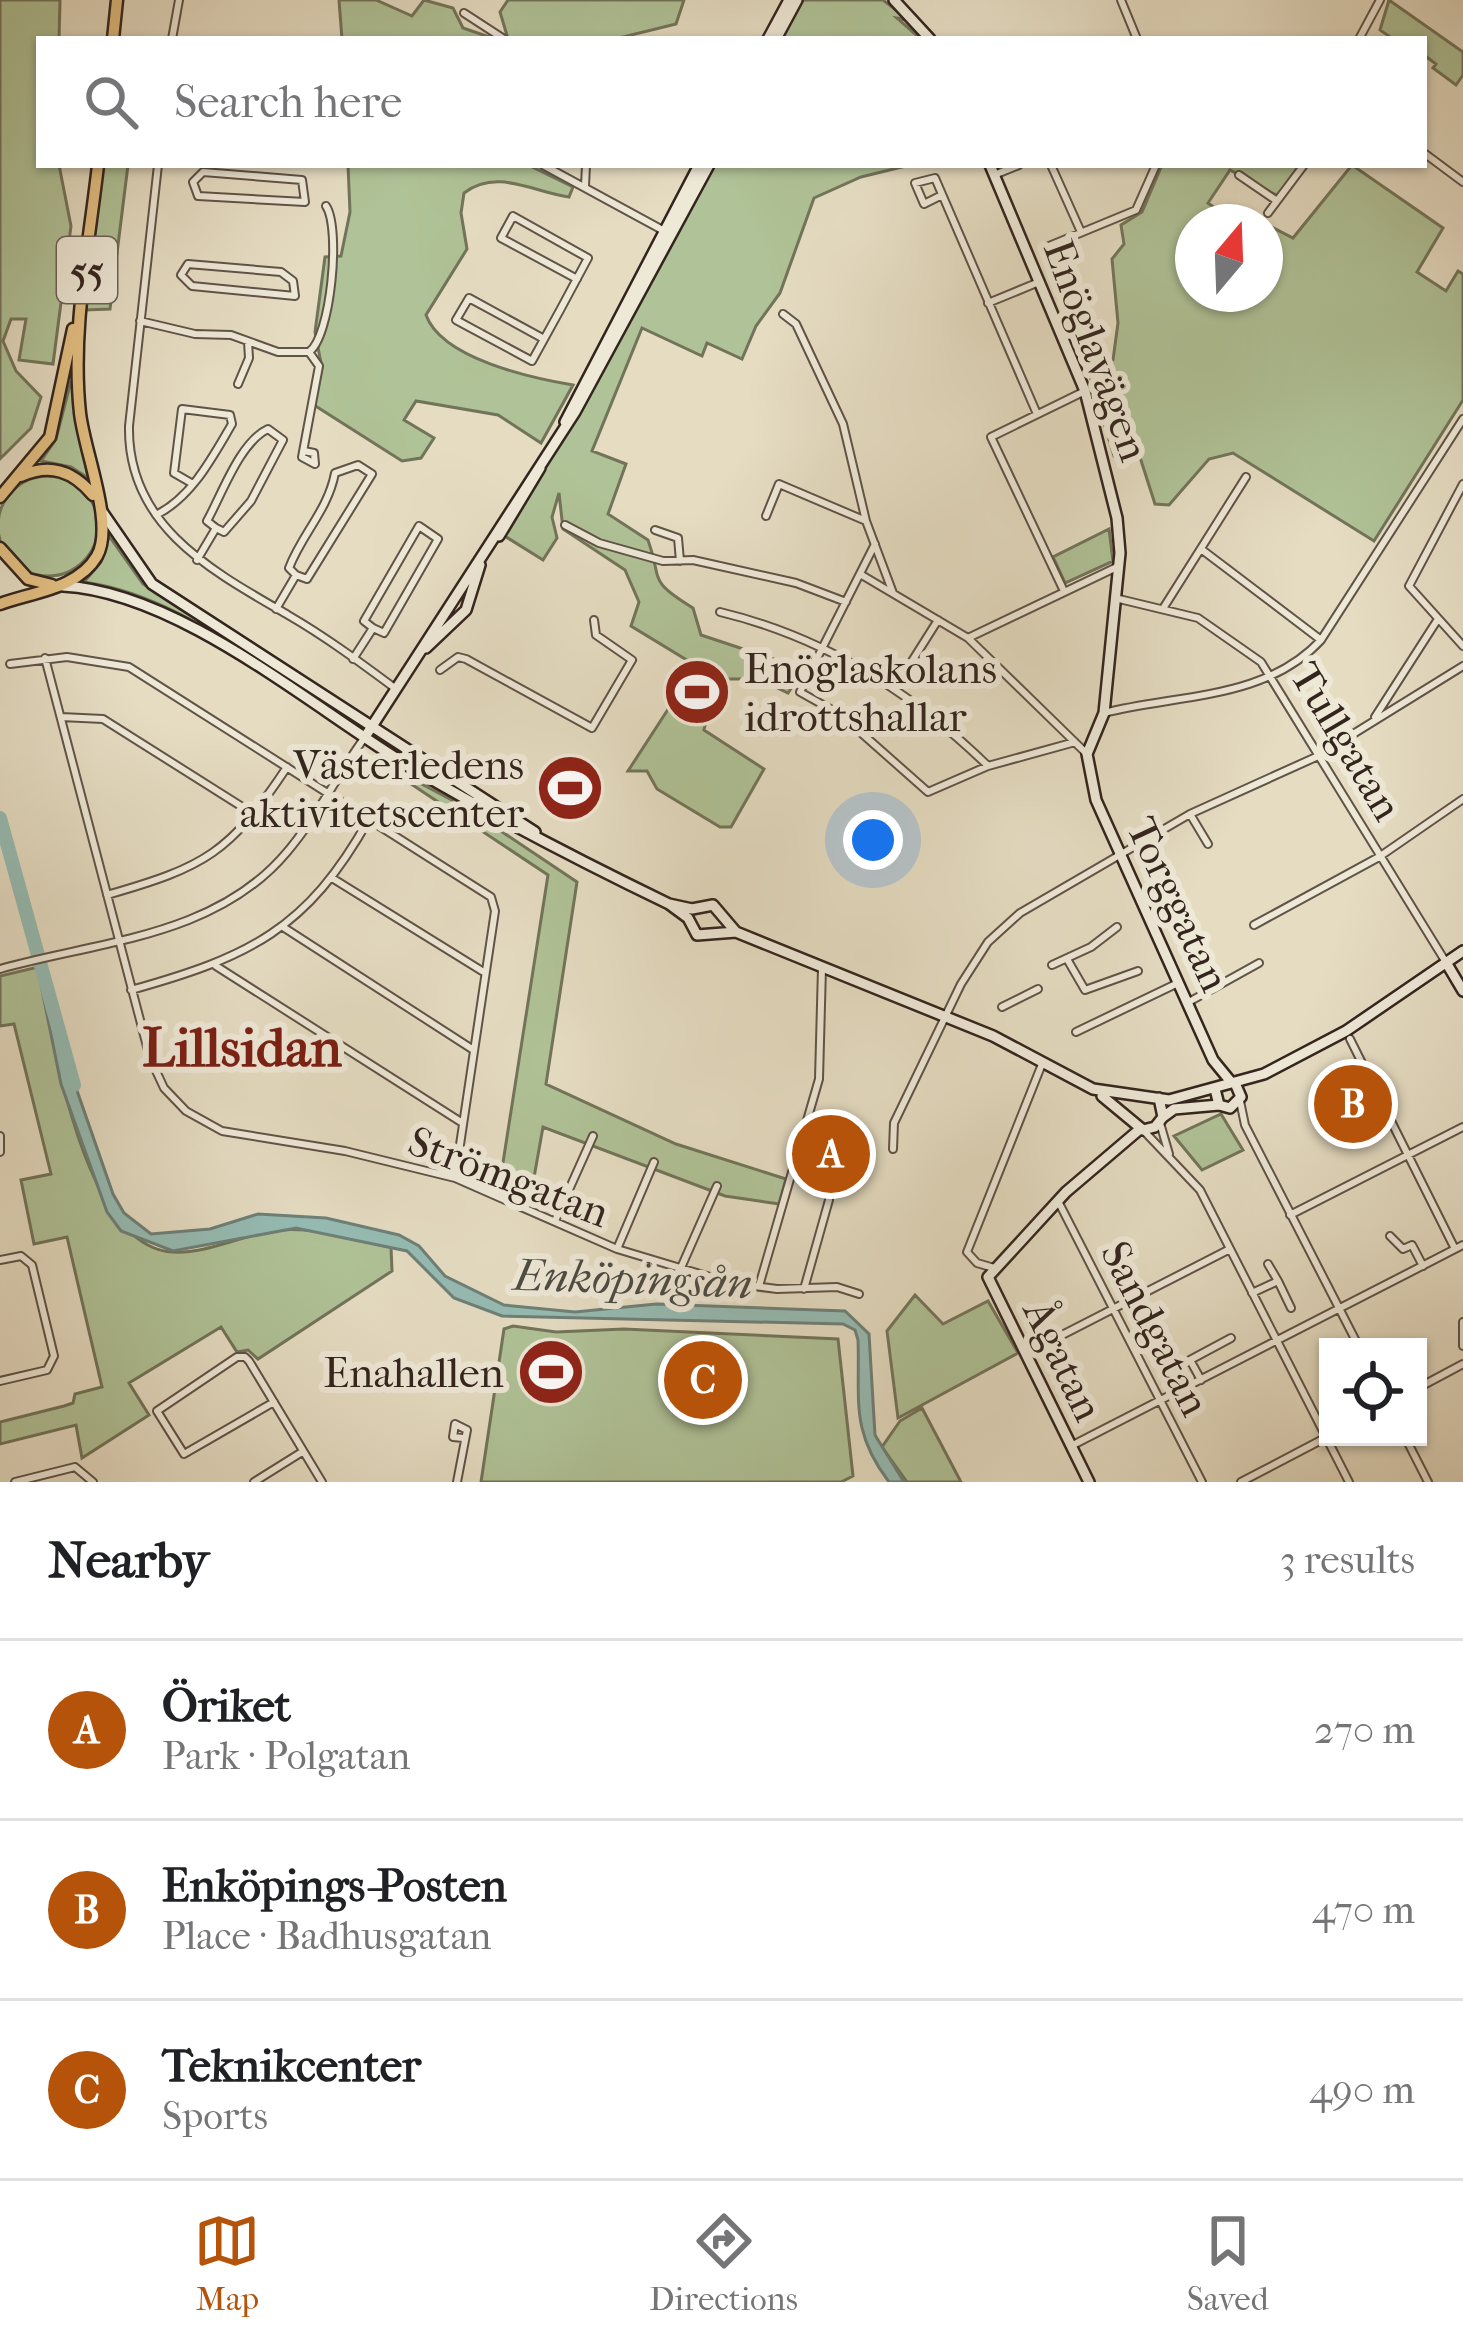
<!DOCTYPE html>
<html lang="en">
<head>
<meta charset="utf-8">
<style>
  body { margin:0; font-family:"IM FELL French Canon",serif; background:#f2f2f2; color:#202124 }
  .controls { position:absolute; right:36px; bottom:36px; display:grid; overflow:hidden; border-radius:0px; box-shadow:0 3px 9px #0004 }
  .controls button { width:108px; height:108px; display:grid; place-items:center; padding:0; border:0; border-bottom:3px solid #e0e0e0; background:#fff; color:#202124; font:60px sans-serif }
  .compass { position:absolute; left:1175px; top:204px; width:108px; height:108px; border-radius:50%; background:#fff; box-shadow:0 3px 9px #0004; rotate:19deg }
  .you { position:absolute; left:873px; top:840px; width:42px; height:42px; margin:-30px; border:9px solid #fff; border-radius:50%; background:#1a73e8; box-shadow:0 0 0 18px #1a73e833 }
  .badge { display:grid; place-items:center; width:78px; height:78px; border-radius:50%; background:#b45309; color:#fff; font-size:39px; font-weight:700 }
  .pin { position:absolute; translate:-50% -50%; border:6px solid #fff; box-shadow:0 3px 12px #0006 }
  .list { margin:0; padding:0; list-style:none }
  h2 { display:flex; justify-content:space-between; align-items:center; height:156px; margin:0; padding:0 48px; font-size:51px }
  h2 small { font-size:39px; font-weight:400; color:#757577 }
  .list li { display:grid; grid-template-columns:78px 1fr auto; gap:36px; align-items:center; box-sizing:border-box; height:180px; padding:0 48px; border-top:3px solid #e0e0e0 }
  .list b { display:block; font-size:45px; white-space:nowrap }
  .list p { margin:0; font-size:39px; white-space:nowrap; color:#757577 }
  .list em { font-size:39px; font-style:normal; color:#757577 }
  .icon { flex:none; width:66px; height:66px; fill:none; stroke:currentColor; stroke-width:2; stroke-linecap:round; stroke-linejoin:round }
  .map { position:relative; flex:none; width:1463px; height:1482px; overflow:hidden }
  .search { position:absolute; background:#fff; box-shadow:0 3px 9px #0004; left:36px; right:36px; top:36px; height:132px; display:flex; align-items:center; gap:30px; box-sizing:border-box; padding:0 42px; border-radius:0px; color:#757577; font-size:45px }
  .sheet { height:696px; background:#fff }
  nav { display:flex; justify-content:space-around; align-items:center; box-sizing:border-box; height:168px; border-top:3px solid #e0e0e0; background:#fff; font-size:33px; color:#757577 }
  nav a { display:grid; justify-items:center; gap:6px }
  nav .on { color:#b45309 }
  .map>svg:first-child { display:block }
  .green { fill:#b0c297; stroke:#72745a; stroke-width:3 }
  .water { fill:#96bcb4; stroke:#6e8078; stroke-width:3 }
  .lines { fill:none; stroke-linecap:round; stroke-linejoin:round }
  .river { stroke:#96bcb4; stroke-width:14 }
  .street-casing { stroke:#605347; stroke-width:10 }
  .secondary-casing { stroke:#33251e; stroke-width:14 }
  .primary-casing { stroke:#33251e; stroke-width:15 }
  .street { stroke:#eee8d7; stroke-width:6 }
  .secondary { stroke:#eee8d7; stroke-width:9 }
  .primary { stroke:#e2be81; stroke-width:10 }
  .labels { text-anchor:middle; stroke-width:12; stroke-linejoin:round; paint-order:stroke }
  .shield { fill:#eee8d7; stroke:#6b6056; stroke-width:3 }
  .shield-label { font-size:39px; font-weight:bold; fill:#33251e }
  .street-label { font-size:42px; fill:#33251e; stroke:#eee8d7 }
  .poi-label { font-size:42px; fill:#33251e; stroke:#eee8d7; text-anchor:end }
  .water-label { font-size:45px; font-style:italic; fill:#4c4b44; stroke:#eee8d7 }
  .district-label { font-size:54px; font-weight:bold; fill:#7a1f14; stroke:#eee8d7 }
</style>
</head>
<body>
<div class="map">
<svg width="1463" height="1482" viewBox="0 0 1463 1482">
  <rect width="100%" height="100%" fill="#e5dcc2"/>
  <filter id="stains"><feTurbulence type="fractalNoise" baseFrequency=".00167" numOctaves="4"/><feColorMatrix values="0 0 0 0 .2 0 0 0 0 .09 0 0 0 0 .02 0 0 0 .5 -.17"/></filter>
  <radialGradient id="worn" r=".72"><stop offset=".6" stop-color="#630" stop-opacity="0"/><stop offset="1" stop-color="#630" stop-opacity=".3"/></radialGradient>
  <!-- green -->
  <path class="green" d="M0,0H60L59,39H39V165H59L71,226L53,364L19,360L26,319H11L3,341L16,371L41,397L31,428L0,459Z
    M339,0H376L412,16L424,0L453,8L463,28L495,39H342Z
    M508,0H684L676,24L615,39H508L500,12Z
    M800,0H883L909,20L897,18L921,39H779Z
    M1389,0L1463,52V75L1456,85L1433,68L1436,64L1424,55V39H1393L1380,30Z
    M102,165H128L110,309L86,310Z
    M348,165H528L573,187L569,197C533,192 497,168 464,193L461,213L467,249L426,315C442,359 532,378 573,385L541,443L498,415L416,401L404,420L434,438L421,458L402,461L314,405L322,368L315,332L325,257L341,256L350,212Z
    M715,165H910L861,177L814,198L780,293L756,326L742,359L707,343L702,356L642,328L592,451L626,464L608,514L648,540C663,581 646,579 693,608L701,635L804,669L788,693L759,679H718L631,626L639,602L625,570L563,529L559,493L552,517L557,538L543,560L503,535Z
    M1162,165H1300L1278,196L1230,170L1208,203L1235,222H1193V294H1265L1262,222L1293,238L1352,165L1443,228L1417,272L1446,291L1458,271L1463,274V400L1374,541L1233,453L1209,459L1169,505L1155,504L1138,451L1114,456L1088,370L1113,360L1118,323L1112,259L1124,244L1121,225L1142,212Z
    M71,381L88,478L71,467L41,461L56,439Z
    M-2 526a50 50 0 1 1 100 0a50 50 0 1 1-100 0Z
    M1109,529L1113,561L1065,583L1053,557Z
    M109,536L143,584L318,699C245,655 171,594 84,582L101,562Z
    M676,697L707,717L704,730L764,769L731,827H720L657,789L647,771H628Z
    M369,756L465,807L577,882L546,1084L676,1144L786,1179L779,1204L725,1196L543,1127L530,1200L499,1188L548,875Z
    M38,967C53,1037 83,1248 173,1252C209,1254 245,1233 282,1230C316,1227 357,1241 391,1247L392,1271L258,1359L248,1350L237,1352L221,1327L129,1383L149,1415L82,1458L76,1425L0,1444V1422L64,1406L73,1403L75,1394L102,1387L67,1237L34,1244L21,1180L51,1174L14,1024L0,1026V976Z
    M1221,1114L1243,1150L1202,1170L1174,1136Z
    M822,1118H840L857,1186C837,1195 829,1190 813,1177V1131Z
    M915,1295L943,1324L988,1301L1018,1353L898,1418L887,1331Z
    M513,1326L556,1332L624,1329L838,1339L853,1476L841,1482H481L504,1329Z
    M922,1408L961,1482H907L882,1447L900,1421Z"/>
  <!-- water -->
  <path class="water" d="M46,968L58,1036L113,1194L124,1213L151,1234L210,1229L258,1214L326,1218L399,1235L419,1246L445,1276L504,1305L575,1312L656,1304L845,1311L869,1334L875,1435L904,1482H889C850,1431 860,1400 858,1340L855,1330L843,1324L502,1316L454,1298L407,1251L296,1228L173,1251L121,1231L107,1212L61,1084L38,970Z"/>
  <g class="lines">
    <!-- river -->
    <path class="river" d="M0,818L74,1085"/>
    <defs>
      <path id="street" d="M1121,0L1137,39
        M464,13L504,39
        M172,39L179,0
        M1359,39L1380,0
        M1424,153L1463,182
        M158,165L129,426C127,526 212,571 288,615C326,637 361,663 396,689
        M543,165L668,233
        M1051,165L1081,232
        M203,172L302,180L305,202L198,196L193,182Z
        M994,175L1019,165
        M1239,175L1277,201
        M585,186L586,165
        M942,195L924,204L915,183L935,178L1037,414
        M1268,213L1304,165
        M1044,248L1136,210L1156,165
        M188,264L281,272L293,281L295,296L192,286L181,275Z
        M988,303L1039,282
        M783,314L796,324L843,424L866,521L893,593
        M140,321L195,334L231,335L278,352H309L319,366L302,457L315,464L314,453L304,451
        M544,339L469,298L456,320L532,361C551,327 570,292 588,258L513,216L501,238L577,279
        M309,352C331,337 341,228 326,206
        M238,384L249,358L248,342
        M1463,484L1409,586L1463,646
        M156,515C192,497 212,458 232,424L230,415L182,409L174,473L193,484
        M766,516L779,484L866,521
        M565,525L599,543L663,561L693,560L796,583L846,602
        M655,530L678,538L680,561
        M875,544L800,692L841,715L928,792L988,766L1075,742
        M1201,549L1321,640
        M197,560L216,528L224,532L251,501L283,440L268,429C240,442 222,494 207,521L216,528
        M860,574L968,638L1087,754
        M1063,589L991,437L1085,391
        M1115,598L1198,618L1261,662L1447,964
        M1164,607L1246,477
        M276,609L296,575L307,579L372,474L358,465L335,473C328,510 302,534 289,568L296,575
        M720,612C824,637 911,691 988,766
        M968,638L1119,566
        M45,658L150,1058L164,1088L186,1111L222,1131L345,1151L455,1178L617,1249L730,1283L777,1289L837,1287L859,1294
        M353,659L373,628L384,633L438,539L419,526L364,621L373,628
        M10,664L67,657L129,667L491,897L495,911L455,1178
        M440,670L458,657L466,659L592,728L632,660L596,635L594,620
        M895,688L938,620
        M1104,713C1178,694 1266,700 1321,640L1463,419
        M61,717L103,719L255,815
        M1375,717L1438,619
        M1190,814L1208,844
        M332,878L482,971
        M107,895C205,867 230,853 287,767
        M1254,925L1379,857L1463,799
        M283,927L472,1049
        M1067,959L1085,990L1138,971
        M1052,965L1091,947L1117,927
        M216,966L461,1122
        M0,969C99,941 216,937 287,852C317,817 338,774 365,737
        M131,990C249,957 307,930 369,819
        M1187,1003L1259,963
        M1002,1007L1038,989
        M1076,1032L1178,983
        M1350,1039L1455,1249
        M1240,1101L1245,1125L1359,1347
        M1160,1123L1169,1154
        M1143,1130L1200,1190L1349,1482
        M0,1136V1152
        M893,1149L894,1123L961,984L988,942L1020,913L1190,814L1316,757L1463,666
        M1058,1201L1202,1482
        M1290,1215L1463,1127
        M555,1221L593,1136
        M1390,1236L1403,1249L1412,1245L1423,1266
        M617,1249L654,1162
        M0,1260L21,1256L32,1265L54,1356L47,1370L0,1381
        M1268,1264L1278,1281
        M994,1268L977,1263L967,1252L1042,1064
        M680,1270L717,1186
        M759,1286L819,1079L822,968
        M804,1289L829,1200
        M1252,1293L1278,1281L1291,1308
        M1463,1322V1346
        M1164,1348L1176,1367L1190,1360
        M1025,1354L1230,1249
        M1201,1380L1190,1360L1231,1338
        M1418,1388L1463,1364
        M274,1402L184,1454L157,1411L237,1357H245L249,1361L322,1482
        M1405,1437L1428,1482
        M1073,1445L1463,1245
        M15,1482L75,1467L93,1482
        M254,1482L302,1452
        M457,1482L467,1430L455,1424L453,1437L463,1438
        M1241,1482L1327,1437"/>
      <path id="secondary" d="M894,0L930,39
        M768,39L789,0
        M776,39L797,0
        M990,165L1085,391L1117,518L1120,553L1104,713L1087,754L1096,800L1213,1060L1231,1082
        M565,422L699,165
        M101,510L152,584L535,832
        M499,536L540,468
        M63,586C181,592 316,711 417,771C499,819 584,863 669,904L688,918L697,935L736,932
        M426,648L466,610L480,565
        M365,737L575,412L709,165
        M669,904L692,909L713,905L736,932L993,1036L1093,1089L1169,1100L1264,1074L1346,1031L1463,951
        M1447,964L1463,991
        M1215,1089L1219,1105L1230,1108L1241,1097L1235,1083
        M1102,1096L1143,1130L1155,1127L1163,1117L1159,1098
        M1163,1117L1174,1109L1219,1105
        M1089,1482L988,1277L1066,1192L1140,1129"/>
      <path id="primary" d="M113,39L117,0
        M21,476C50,463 73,471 93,495
        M0,497L50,437L73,329
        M0,548L28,579L52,585
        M0,604C32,592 78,589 97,556C115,524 84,451 80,413C71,331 89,246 98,165"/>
    </defs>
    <!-- street casing -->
    <use href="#street" class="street-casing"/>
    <!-- secondary casing -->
    <use href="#secondary" class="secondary-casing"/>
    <!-- primary casing -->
    <use href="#primary" class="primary-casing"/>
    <!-- street -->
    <use href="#street" class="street"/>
    <!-- secondary -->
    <use href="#secondary" class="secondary"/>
    <!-- primary -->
    <use href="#primary" class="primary"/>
  </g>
  <!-- icons -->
  <defs>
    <symbol id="stadium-disc" viewBox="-11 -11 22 22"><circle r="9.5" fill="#8f2418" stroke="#eee8d7"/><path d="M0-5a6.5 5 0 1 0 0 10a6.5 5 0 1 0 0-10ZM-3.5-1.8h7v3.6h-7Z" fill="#fff"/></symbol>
  </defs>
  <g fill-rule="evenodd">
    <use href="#stadium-disc" x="659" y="654" width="76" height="76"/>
    <use href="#stadium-disc" x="532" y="750" width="76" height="76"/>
    <use href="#stadium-disc" x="513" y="1334" width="76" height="76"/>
  </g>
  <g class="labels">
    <!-- shield labels -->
    <rect class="shield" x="57" y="237" width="60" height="66" rx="9"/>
    <g class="shield-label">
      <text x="87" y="284">55</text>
    </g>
    <!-- street labels -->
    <g class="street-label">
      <text transform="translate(1097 350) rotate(70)" y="15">Enöglavägen</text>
      <text transform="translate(1347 741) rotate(59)" y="15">Tullgatan</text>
      <text transform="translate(1179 904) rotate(65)" y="15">Torggatan</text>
      <text transform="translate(509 1176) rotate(21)" y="15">Strömgatan</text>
      <text transform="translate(1156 1328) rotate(63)" y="15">Sandgatan</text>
      <text transform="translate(1064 1360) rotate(64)" y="15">Ågatan</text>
    </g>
    <!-- poi labels -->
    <g class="poi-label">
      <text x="744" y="683" text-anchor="start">Enöglaskolans<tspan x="744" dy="48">idrottshallar</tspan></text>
      <text x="524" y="779">Västerledens<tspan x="524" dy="48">aktivitetscenter</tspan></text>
      <text x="504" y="1387">Enahallen</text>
    </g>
    <!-- water labels -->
    <g class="water-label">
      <text transform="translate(633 1278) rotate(2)" y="16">Enköpingsån</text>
    </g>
    <!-- district labels -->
    <g class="district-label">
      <text x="242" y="1066">Lillsidan</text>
    </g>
  </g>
  <rect width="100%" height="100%" filter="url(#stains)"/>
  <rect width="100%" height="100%" fill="url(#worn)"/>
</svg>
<div class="controls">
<button><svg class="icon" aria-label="locate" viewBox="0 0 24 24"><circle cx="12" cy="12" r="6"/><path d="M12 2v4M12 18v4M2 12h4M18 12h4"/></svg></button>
</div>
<svg class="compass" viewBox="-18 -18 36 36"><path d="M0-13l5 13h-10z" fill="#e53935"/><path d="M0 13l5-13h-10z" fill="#757577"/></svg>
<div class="you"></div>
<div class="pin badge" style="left:831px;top:1154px">A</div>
<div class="pin badge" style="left:1353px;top:1104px">B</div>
<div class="pin badge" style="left:703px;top:1380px">C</div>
<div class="search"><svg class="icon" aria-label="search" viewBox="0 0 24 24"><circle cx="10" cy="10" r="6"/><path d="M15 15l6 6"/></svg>Search here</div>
</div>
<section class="sheet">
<h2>Nearby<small>3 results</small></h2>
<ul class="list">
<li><span class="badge">A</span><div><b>Öriket</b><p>Park · Polgatan</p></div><em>270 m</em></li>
<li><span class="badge">B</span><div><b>Enköpings-Posten</b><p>Place · Badhusgatan</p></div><em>470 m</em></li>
<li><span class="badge">C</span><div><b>Teknikcenter</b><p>Sports</p></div><em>490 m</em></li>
</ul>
</section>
<nav>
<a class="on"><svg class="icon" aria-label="map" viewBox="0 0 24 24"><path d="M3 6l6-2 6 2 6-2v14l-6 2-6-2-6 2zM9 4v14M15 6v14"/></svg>Map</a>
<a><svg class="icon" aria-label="directions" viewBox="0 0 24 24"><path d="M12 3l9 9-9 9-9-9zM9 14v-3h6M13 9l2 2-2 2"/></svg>Directions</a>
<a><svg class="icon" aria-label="saved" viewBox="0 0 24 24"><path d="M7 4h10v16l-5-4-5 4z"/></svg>Saved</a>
</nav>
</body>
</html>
